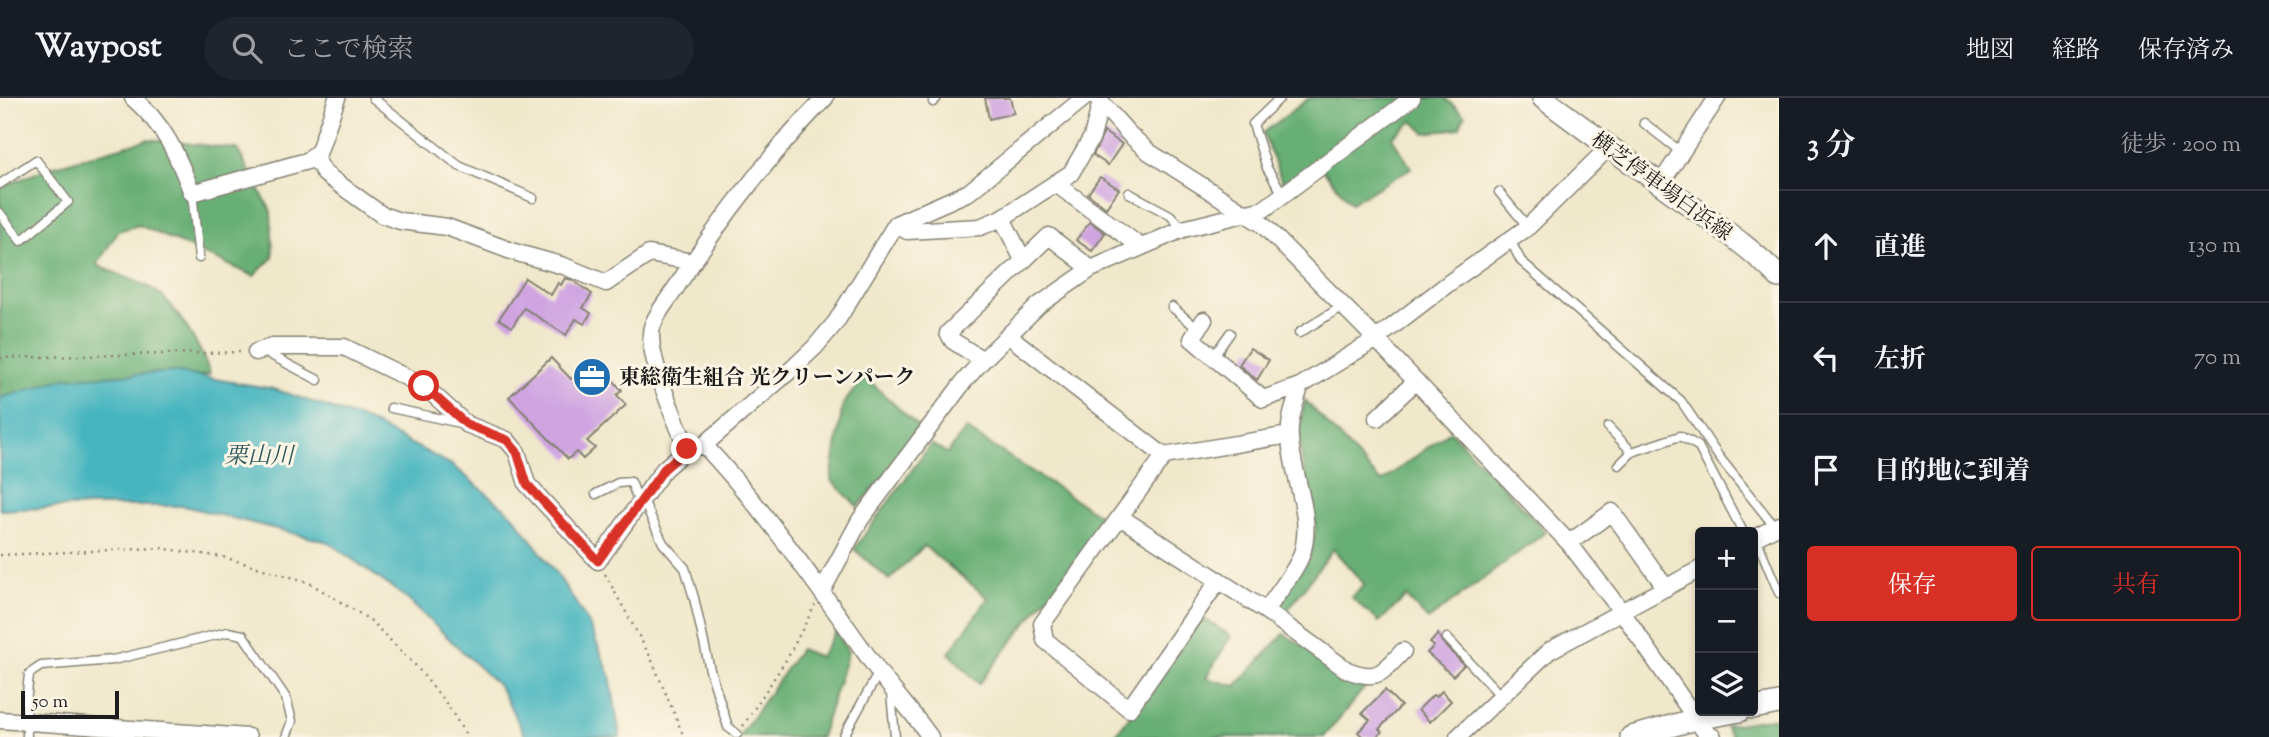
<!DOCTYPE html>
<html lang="ja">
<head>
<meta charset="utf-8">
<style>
  body { margin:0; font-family:"Sorts Mill Goudy","Noto Serif JP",serif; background:#20242c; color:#f1f3f6 }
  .controls { position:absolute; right:21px; bottom:21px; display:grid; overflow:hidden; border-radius:7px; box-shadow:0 4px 10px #0003 }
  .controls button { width:63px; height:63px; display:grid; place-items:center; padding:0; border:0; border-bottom:2px solid #363941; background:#171b24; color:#f1f3f6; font:35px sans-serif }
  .scale { position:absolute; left:21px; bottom:18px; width:98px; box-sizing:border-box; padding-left:7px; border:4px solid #1c1c1c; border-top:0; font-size:19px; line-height:24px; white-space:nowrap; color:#1c1c1c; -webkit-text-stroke:5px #fcf5e5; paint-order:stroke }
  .stop { position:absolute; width:21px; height:21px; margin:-16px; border:5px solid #d93025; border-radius:50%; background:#fff }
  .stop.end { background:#d93025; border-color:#fff; box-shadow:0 2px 7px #0008 }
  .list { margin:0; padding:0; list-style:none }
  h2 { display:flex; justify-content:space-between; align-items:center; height:91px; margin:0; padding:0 28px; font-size:30px }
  h2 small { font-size:23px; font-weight:400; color:#9ea1a6 }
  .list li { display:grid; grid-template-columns:46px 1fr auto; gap:21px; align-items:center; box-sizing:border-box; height:112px; padding:0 28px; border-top:2px solid #363941 }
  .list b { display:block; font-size:26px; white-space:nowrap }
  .list em { font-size:23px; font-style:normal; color:#9ea1a6 }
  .actions { display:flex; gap:14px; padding:21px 28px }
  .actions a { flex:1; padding:16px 0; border:2px solid #d93025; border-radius:7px; text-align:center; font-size:24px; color:#d93025 }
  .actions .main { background:#d93025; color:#fff }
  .icon { flex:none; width:38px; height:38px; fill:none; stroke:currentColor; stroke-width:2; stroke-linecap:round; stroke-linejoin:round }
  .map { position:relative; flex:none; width:1779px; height:639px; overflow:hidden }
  header { display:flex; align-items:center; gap:42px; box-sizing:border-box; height:98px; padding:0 35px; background:#171b24; border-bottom:2px solid #363941 }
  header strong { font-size:33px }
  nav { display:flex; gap:38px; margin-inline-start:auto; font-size:24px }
  .search { width:490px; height:63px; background:#20242c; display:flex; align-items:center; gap:18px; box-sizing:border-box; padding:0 24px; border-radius:38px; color:#9ea1a6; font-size:26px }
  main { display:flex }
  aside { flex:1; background:#171b24 }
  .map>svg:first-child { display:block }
  .forest { fill:#68af75; stroke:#426648; stroke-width:2 }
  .water { fill:#46b5bf; stroke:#31686e; stroke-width:2 }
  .building { fill:#cfa4e1 }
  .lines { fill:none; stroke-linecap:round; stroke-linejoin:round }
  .lane-casing { stroke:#868274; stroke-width:11 }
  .street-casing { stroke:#868274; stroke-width:19 }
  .secondary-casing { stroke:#868274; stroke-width:24 }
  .path { stroke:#868274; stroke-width:2.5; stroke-dasharray:2 5; stroke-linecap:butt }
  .lane { stroke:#fff; stroke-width:8 }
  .street { stroke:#fff; stroke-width:16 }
  .secondary { stroke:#fff; stroke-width:21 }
  .route { stroke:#d93025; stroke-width:9 }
  .labels { text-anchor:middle; stroke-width:6; stroke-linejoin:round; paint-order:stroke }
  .street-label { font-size:21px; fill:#1c1c1c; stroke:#fcf5e5 }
  .poi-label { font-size:21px; font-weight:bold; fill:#1c1c1c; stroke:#fcf5e5; text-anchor:start }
  .water-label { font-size:23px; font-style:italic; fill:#2d595d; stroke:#fcf5e5 }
</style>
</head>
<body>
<header>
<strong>Waypost</strong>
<div class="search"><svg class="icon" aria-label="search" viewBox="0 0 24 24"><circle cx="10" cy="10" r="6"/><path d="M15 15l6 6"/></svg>ここで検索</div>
<nav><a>地図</a><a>経路</a><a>保存済み</a></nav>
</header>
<main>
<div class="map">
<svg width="1779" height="639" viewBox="0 0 1779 639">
  <rect width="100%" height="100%" fill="#fcf5e5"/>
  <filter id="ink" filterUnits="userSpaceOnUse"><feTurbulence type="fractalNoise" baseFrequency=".0143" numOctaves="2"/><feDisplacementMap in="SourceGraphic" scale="14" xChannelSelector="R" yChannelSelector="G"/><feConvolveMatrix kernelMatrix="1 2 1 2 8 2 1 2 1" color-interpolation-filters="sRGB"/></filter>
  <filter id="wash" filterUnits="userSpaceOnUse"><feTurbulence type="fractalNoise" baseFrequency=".00686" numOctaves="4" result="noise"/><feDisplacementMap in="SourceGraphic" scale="28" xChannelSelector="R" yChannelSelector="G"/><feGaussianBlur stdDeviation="1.57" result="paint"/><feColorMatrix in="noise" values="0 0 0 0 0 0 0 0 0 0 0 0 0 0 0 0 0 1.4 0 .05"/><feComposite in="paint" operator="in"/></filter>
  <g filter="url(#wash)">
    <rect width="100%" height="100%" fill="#f0e8cb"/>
    <!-- forest -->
    <path class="forest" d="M1309,0H1336L1337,2L1340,0H1445L1465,18L1459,30L1425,35L1413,23L1392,39L1411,70L1351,105L1317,65L1283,86L1263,35Z
      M149,41L237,51L271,113L273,159L254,178L139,127L118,133L97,167C112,175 144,184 157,194C177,209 203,253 210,276L0,316V93L2,89L48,70Z
      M865,279L922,332L858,409L831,382L843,306Z
      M1305,302L1381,384L1450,333L1546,434L1428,522L1406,499L1379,524L1351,499L1365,487L1333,451L1285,516L1274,509L1308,461L1316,431L1302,364L1299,334Z
      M966,331L1107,422L979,586L949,555L988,500L924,448L889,482L854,451L931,346L947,355Z
      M1203,520L1231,538L1206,580L1236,588L1284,536L1366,588L1324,639H1114Z
      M836,533L848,554L821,639H739L800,551L820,559Z
      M1779,619V639H1732L1725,628Z"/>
    <!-- water -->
    <path class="water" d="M174,274L274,291L365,322L452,367L513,417L559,479L588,524L610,577L620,639H526L499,588L405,499L328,444L184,408H90L0,412V300L66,280Z"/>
    <g id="blocks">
      <!-- building -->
      <path class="building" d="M985,0H1010L1014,15L989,21Z
        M1104,34L1122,46L1108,67L1093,57Z
        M1100,79L1119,91L1106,110L1088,96Z
        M1090,124L1105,135L1092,153L1076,142Z
        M525,180L551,197L558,185L561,187L565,180L572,182L592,196L583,210L591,215L584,226L576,221L566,237L524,210L512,229L499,221Z
        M1250,250L1269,262L1257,282L1239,267Z
        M551,260L571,281L588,266L606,285L611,280L622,292L617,297L626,307L587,343L595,350L583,361L576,354L568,361L509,299Z
        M1438,536L1442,544L1464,567L1453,578L1427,555L1434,548L1430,545Z
        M1385,592L1401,608L1379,631L1382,634L1376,639H1363L1358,634L1370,622L1362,615Z
        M1442,593L1451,603L1430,624L1418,612L1433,597L1436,599Z"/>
    </g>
  </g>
  <g filter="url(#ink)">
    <use href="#blocks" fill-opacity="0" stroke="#868274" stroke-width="2"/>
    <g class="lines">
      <defs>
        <path id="lane" d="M373,0L459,68L533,100
          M1280,0L1253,26L1267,70L1283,96
          M933,4L937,0
          M1644,25L1681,54
          M0,86L36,62L68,104L21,143L0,115
          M1499,94L1528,129
          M192,95L199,160
          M1129,95L1170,117L1183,131
          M1510,142L1521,163L1681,303L1719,359L1775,429
          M1172,209L1198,231
          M1299,235L1343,208
          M265,254L318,282
          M1211,257L1218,252L1230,235
          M391,310L460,325
          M1608,329L1632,354
          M1619,367L1632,354L1680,338L1698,348L1743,434
          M596,396L618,385L631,384L639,405
          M642,400L663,445L685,470L694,500L710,572L728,629L737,636
          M1756,440L1779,495
          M1447,540L1501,598
          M891,595L895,639
          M27,639L26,605L29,576L41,568L113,562L228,534L243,537L286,600L292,623L286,639
          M843,639L879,574"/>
        <path id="street" d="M133,0C165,28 177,56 192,95L307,63L319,53L337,0
          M1097,0L1129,36L1149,54L1262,126L1376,241L1569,445L1622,514L1705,634L1713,639
          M314,58L325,76L382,117L400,123L447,129L514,154L564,168L606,185L649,156L693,164
          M1055,85L1141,149
          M1661,85L1717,0
          M1002,120L1023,162
          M896,126L907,133L980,129L1002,120L1071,75L1092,39L1101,4
          M1204,222L1192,241L1263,301L1300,288L1376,241L1449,185L1528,129L1608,50
          M1009,238L1164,358
          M256,254L272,249H344L424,288L466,326L507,342L517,354L527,386L598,463L664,371L687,351L704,347L793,270L815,249L836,224L896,126L969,94L1084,0
          M983,262L953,243L948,235L1049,138L1091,171
          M1377,320L1416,283
          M704,347C767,414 820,492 874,567C891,592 913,614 930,639
          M687,351C677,324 645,255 652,229C656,215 669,201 677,188C720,122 769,57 825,0
          M1120,419L1266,513L1347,572C1378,584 1382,575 1403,553
          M1753,441L1779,427
          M1569,445L1612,414L1666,490
          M1219,482L1129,611L1045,542L1042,526L1164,358L1289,337
          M822,493L860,422L965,282L983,262L1039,207L1091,171L1183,131L1264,111L1412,0
          M1266,513C1276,497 1295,474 1301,458C1315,420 1292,379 1290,340C1288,321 1296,306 1300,288
          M0,622L248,639
          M1458,639L1549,553L1700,471"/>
        <path id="secondary" d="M1543,0C1593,38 1645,74 1695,111C1724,132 1754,153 1779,179
          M1753,610L1779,605
          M1631,639L1696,621L1740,613"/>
      </defs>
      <!-- lane casing -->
      <use href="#lane" class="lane-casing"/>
      <!-- street casing -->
      <use href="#street" class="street-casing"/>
      <!-- secondary casing -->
      <use href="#secondary" class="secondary-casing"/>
      <!-- path -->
      <path class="path" d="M0,260L242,254
        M0,457L159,450L223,459L308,484L370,522L416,568L449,609L467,639
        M605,476L651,560L684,639
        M743,628L788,559L815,507"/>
      <!-- lane -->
      <use href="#lane" class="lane"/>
      <!-- street -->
      <use href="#street" class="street"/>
      <!-- secondary -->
      <use href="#secondary" class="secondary"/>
    </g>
  </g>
  <g class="lines" filter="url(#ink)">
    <!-- route -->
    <path class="route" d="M424,288L466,326L507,342L517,354L527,386L598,463L664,371L687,351"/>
  </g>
  <!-- icons -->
  <defs>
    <symbol id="office-disc" viewBox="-11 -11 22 22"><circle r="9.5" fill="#1f6fb2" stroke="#fcf5e5"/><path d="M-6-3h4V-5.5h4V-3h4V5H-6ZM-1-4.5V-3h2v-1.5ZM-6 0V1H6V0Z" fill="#fff"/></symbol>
  </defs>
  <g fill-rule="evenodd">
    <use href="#office-disc" x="570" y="257" width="44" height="44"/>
  </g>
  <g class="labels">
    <!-- street labels -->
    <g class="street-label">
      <text transform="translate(1662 88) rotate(36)" y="7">横芝停車場白浜線</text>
    </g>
    <!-- poi labels -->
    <g class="poi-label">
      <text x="619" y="286">東総衛生組合 光クリーンパーク</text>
    </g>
    <!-- water labels -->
    <g class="water-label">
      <text x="259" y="365">栗山川</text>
    </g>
  </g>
</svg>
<div class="controls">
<button>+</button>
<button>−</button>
<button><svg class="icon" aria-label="layers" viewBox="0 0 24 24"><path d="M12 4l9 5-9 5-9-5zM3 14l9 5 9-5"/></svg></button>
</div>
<div class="scale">50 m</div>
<div class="stop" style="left:424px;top:288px"></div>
<div class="stop end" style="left:687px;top:351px"></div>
</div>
<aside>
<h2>3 分<small>徒歩 · 200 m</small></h2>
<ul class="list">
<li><svg class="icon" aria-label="ahead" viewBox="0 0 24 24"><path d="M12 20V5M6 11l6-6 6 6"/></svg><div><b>直進</b></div><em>130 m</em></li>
<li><svg class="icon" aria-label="left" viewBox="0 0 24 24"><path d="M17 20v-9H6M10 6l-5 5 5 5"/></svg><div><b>左折</b></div><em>70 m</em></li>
<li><svg class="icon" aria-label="arrive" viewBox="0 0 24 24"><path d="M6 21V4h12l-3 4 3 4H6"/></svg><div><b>目的地に到着</b></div></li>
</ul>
<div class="actions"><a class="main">保存</a><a>共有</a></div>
</aside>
</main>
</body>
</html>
